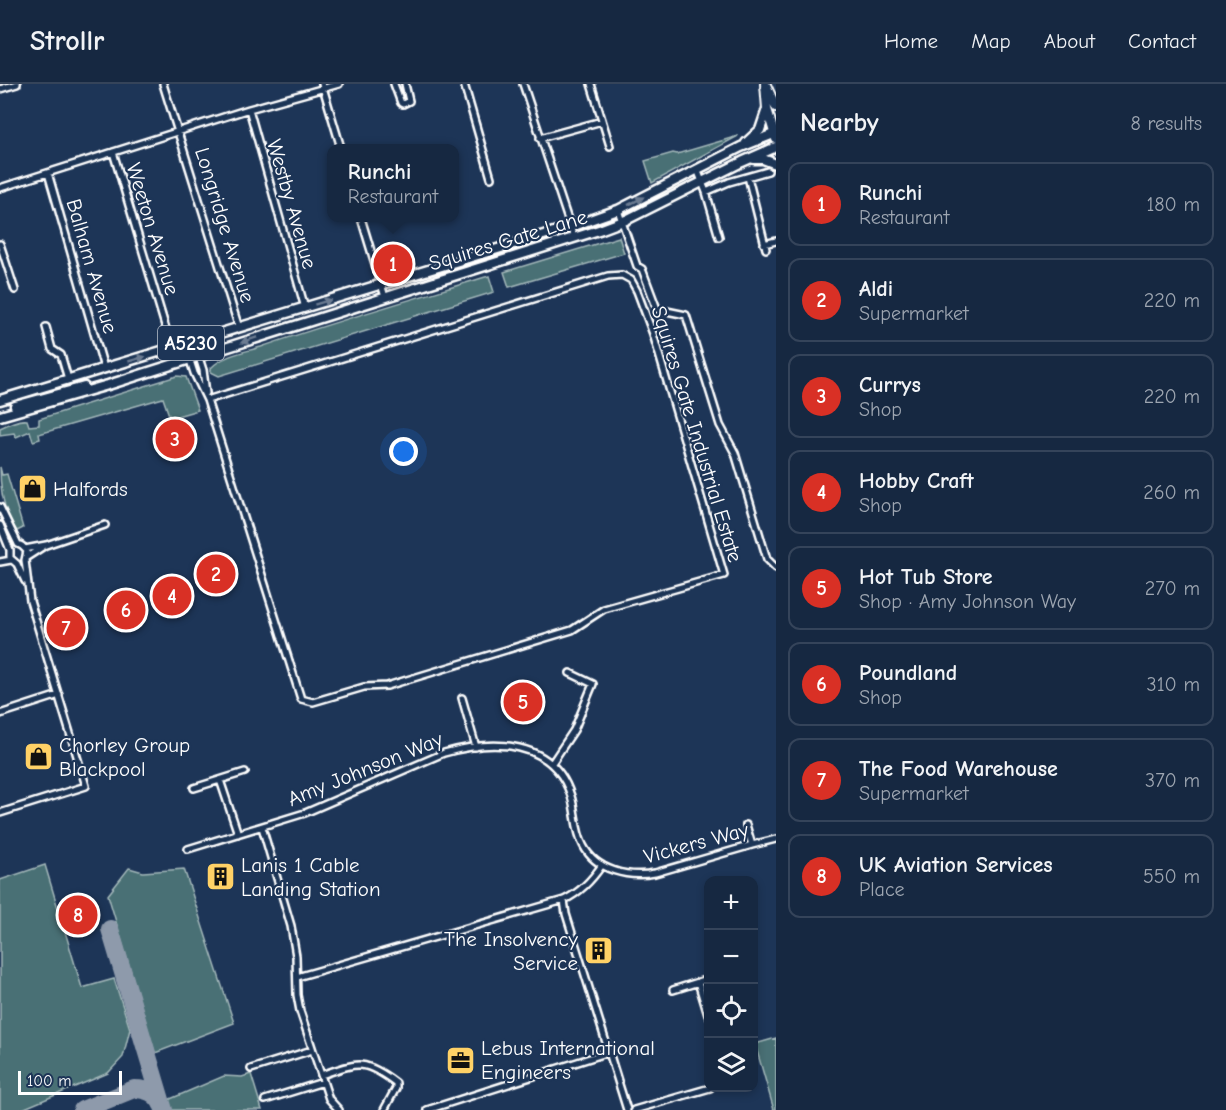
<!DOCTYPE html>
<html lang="en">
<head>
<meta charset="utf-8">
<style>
  body { margin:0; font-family:"Comic Neue",sans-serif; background:#1f3048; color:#f1f3f6 }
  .controls { position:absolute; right:18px; bottom:18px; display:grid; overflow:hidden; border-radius:12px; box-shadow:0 3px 9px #0003 }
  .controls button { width:54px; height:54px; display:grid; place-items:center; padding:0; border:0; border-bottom:2px solid #35445a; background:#162841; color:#f1f3f6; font:30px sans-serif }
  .scale { position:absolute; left:18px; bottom:15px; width:104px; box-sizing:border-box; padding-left:6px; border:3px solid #fff; border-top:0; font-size:16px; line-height:21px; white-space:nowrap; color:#fff; -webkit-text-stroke:4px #1d3557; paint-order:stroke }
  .you { position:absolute; left:404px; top:368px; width:21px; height:21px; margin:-15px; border:4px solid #fff; border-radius:50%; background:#1a73e8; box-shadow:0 0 0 9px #1a73e833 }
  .badge { display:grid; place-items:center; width:39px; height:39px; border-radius:50%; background:#d93025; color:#fff; font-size:20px; font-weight:700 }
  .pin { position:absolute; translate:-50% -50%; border:3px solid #fff; box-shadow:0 2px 6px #0006 }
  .popup { position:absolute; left:327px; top:60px; width:132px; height:78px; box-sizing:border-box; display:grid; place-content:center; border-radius:12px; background:#162841; filter:drop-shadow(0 2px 4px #0005); font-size:20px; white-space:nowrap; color:#9ea6b1 }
  .popup b { font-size:22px; color:#f1f3f6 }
  .popup::after { content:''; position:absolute; left:50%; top:100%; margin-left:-12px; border:12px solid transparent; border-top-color:#162841 }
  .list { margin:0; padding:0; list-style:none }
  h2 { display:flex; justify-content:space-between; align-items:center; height:78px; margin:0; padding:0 24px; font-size:26px }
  h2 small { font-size:20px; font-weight:400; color:#9ea6b1 }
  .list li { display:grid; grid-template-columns:39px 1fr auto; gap:18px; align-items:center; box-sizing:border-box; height:84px; margin:0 12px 12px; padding:0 12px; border:2px solid #35445a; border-radius:12px }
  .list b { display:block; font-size:22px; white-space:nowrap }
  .list p { margin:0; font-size:20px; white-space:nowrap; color:#9ea6b1 }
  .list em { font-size:20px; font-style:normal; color:#9ea6b1 }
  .icon { flex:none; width:33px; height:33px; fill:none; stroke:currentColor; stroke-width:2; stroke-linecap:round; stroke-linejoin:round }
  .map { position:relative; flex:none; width:776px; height:1026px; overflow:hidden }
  header { display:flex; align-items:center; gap:36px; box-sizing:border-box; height:84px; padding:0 30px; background:#162841; border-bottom:2px solid #35445a }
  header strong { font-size:28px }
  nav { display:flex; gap:33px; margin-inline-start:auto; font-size:21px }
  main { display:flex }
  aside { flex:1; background:#162841 }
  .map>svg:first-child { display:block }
  .green { fill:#487074; stroke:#a4b8ba; stroke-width:1.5 }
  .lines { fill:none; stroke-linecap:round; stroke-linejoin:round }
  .taxiway { stroke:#8e9aab; stroke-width:18 }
  .minor-casing { stroke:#fff; stroke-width:10 }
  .secondary-casing { stroke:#fff; stroke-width:12 }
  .primary-casing { stroke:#fff; stroke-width:13 }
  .minor { stroke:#1d3557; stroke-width:5 }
  .secondary { stroke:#1d3557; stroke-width:8 }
  .primary { stroke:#1d3557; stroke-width:8 }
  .oneway { fill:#6c7c92 }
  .labels { text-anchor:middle; stroke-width:4.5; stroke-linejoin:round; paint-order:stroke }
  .shield { fill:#1d3557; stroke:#bbc2cd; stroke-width:1.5 }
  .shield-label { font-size:20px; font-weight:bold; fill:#fff }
  .street-label { font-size:21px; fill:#fff; stroke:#1d3557 }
  .poi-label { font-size:21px; fill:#fff; stroke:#1d3557; text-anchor:start }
</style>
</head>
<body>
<header>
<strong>Strollr</strong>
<nav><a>Home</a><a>Map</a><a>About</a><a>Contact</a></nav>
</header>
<main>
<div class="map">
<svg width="776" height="1026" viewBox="0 0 776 1026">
  <rect width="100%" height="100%" fill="#1d3557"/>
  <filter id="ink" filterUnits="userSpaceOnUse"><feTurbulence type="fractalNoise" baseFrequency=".0167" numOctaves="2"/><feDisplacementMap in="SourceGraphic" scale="12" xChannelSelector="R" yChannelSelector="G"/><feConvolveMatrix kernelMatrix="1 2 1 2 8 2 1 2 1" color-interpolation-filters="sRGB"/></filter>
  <g filter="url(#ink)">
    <!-- green -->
    <path class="green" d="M738,52L652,99L645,77L673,69L677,70Z
      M619,153L624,169L509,203L504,188Z
      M489,192L494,208L219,292L211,288V284C223,271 245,268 261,263C336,237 413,215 489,192Z
      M177,292L186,293L198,326L170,334L163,314L39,350L40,355L33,357L30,347L16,353L14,349L0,351V344C8,340 18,335 27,336L29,342L39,341V335Z
      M0,383L2,391L7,390L23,444L17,447C4,430 0,404 0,383Z
      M45,781L82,904L114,895L130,945L123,973L108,989L20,1026H0V796Z
      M129,784L143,788L184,785L234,939L155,969L108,811Z
      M776,954V1026H774L755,960Z
      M251,990L262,1026H171L168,1016L224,992L242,993Z"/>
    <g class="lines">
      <!-- taxiway -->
      <path class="taxiway" d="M110,845L164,1026
        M82,1026L134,1005C146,1005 157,1009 162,1021"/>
      <defs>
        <path id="minor" d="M163,0L239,244
          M322,0L341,64
          M394,0L401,19L403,20L409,17L405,0
          M464,0L491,94
          M523,0L574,154
          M591,0L610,62
          M0,5L17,0
          M249,25L305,224
          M540,54L602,37
          M113,68L172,265
          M697,85L706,108L719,153
          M48,89L104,284
          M748,93L766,165
          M0,104L249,25L339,0
          M706,108L729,98L768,87
          M618,126L637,182L642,185L657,225L686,231L720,341L735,369L767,475L776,484
          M361,134L385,213
          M0,160L15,206
          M764,160L776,157
          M46,243L52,265L61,271L68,295
          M194,258L203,286L206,309
          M185,261L194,289L207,316L301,615L313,618L364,603L387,602L572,546L604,525L724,491L653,250L637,207L631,196L622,191L608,192L207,316
          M0,423L18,460
          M0,441L10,466V474L17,480
          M25,465L46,461L105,441
          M27,473L44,462
          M0,478L11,476
          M17,480L25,497
          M462,614L476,663
          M0,630L59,611
          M552,679L574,646L593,600L570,589
          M220,696L238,750
          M194,704L245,688
          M0,729L86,702L30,517L25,476L27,467L22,462L18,460
          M746,741L752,761
          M262,743L291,842L296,872L297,911L300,927L329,1015L339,1026
          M188,765L305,729L444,669C493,655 553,655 571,712C576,728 575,746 583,761C596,787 629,794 655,789L752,761L776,755
          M564,816L566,830L627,1026
          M297,893L564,816C581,808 592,796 602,781
          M698,898L708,931
          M673,906L708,895
          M251,985L312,966
          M321,991C357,979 363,974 396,999V1004L384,1026
          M265,1016L323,998
          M427,1026L609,968
          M634,1026L710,1004"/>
        <path id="secondary" d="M765,0L767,25L776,55
          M766,1L776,23"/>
        <path id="primary" d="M746,59L760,46L767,25
          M754,75H763L776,80
          M0,316L570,143L618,126L741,63L776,49
          M15,322L84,303
          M0,332L108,301L602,145L626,136L742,78L776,63"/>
      </defs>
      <!-- minor casing -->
      <use href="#minor" class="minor-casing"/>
      <!-- secondary casing -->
      <use href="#secondary" class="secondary-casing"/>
      <!-- primary casing -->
      <use href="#primary" class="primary-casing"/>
      <!-- minor -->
      <use href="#minor" class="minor"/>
      <!-- secondary -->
      <use href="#secondary" class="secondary"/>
      <!-- primary -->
      <use href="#primary" class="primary"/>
    </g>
    <!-- one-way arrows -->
    <defs><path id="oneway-solid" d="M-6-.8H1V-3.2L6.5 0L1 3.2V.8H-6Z" transform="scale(1.5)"/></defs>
    <g class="oneway">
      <use href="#oneway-solid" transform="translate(636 117) rotate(-27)"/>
      <use href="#oneway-solid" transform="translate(323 218) rotate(-17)"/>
      <use href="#oneway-solid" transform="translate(249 256) rotate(161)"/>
      <use href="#oneway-solid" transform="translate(137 275) rotate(-16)"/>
    </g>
  </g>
  <!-- icons -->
  <defs>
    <symbol id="shop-square" viewBox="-11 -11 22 22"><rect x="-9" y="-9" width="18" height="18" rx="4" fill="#ffd166" stroke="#1d3557"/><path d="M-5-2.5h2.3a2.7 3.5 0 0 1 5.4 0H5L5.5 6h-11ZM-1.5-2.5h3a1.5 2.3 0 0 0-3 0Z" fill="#111"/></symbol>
    <symbol id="building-square" viewBox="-11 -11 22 22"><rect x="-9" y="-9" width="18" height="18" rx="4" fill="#ffd166" stroke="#1d3557"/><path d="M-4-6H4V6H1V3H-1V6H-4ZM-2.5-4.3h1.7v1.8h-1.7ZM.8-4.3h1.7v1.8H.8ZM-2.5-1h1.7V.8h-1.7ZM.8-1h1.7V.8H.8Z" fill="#111"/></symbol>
    <symbol id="office-square" viewBox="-11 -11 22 22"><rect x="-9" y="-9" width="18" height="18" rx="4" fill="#ffd166" stroke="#1d3557"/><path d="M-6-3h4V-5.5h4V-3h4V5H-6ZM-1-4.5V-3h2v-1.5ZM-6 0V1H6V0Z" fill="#111"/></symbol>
  </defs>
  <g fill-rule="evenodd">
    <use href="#shop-square" x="16" y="388" width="33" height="33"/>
    <use href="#shop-square" x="22" y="656" width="33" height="33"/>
    <use href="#building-square" x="204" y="776" width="33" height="33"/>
    <use href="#building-square" x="582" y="850" width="33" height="33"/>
    <use href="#office-square" x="444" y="960" width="33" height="33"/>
  </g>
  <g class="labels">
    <!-- shield labels -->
    <rect class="shield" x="158" y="242" width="66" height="34" rx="4.5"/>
    <g class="shield-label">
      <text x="191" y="266">A5230</text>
    </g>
    <!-- street labels -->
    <g class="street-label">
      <text transform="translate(292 120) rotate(74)" y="7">Westby Avenue</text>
      <text transform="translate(225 141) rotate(73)" y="7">Longridge Avenue</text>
      <text transform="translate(153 145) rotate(73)" y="7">Weeton Avenue</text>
      <text transform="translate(508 156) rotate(-17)" y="7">Squires Gate Lane</text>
      <text transform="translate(92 182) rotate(74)" y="7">Balham Avenue</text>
      <text transform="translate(697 350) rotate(73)" y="7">Squires Gate Industrial Estate</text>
      <text transform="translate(365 685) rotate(-22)" y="7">Amy Johnson Way</text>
      <text transform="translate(696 759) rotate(-15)" y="7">Vickers Way</text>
    </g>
    <!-- poi labels -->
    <g class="poi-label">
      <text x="53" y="412">Halfords</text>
      <text x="59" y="668">Chorley Group<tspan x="59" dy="24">Blackpool</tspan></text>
      <text x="241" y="788">Lanis 1 Cable<tspan x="241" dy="24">Landing Station</tspan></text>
      <text x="578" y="862" text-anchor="end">The Insolvency<tspan x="578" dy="24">Service</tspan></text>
      <text x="481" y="971">Lebus International<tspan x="481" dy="24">Engineers</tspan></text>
    </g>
  </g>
</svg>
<div class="controls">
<button>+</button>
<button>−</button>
<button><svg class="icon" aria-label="locate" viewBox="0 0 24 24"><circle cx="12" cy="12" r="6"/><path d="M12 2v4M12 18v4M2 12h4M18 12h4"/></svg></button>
<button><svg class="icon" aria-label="layers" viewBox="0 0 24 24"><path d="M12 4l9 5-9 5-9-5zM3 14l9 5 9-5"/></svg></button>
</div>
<div class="scale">100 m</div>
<div class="you"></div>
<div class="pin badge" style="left:393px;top:180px">1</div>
<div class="popup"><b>Runchi</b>Restaurant</div>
<div class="pin badge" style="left:216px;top:490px">2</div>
<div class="pin badge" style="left:175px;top:355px">3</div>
<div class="pin badge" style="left:172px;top:512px">4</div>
<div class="pin badge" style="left:523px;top:618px">5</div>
<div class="pin badge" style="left:126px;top:526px">6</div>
<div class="pin badge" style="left:66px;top:544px">7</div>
<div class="pin badge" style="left:78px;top:831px">8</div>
</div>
<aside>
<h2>Nearby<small>8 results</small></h2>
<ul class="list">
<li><span class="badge">1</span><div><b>Runchi</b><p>Restaurant</p></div><em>180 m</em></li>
<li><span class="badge">2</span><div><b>Aldi</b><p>Supermarket</p></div><em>220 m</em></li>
<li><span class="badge">3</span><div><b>Currys</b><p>Shop</p></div><em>220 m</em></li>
<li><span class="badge">4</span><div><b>Hobby Craft</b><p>Shop</p></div><em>260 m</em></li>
<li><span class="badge">5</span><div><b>Hot Tub Store</b><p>Shop · Amy Johnson Way</p></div><em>270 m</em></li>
<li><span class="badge">6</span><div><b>Poundland</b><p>Shop</p></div><em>310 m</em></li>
<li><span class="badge">7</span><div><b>The Food Warehouse</b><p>Supermarket</p></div><em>370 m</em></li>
<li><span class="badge">8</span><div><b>UK Aviation Services</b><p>Place</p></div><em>550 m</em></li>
</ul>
</aside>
</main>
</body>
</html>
